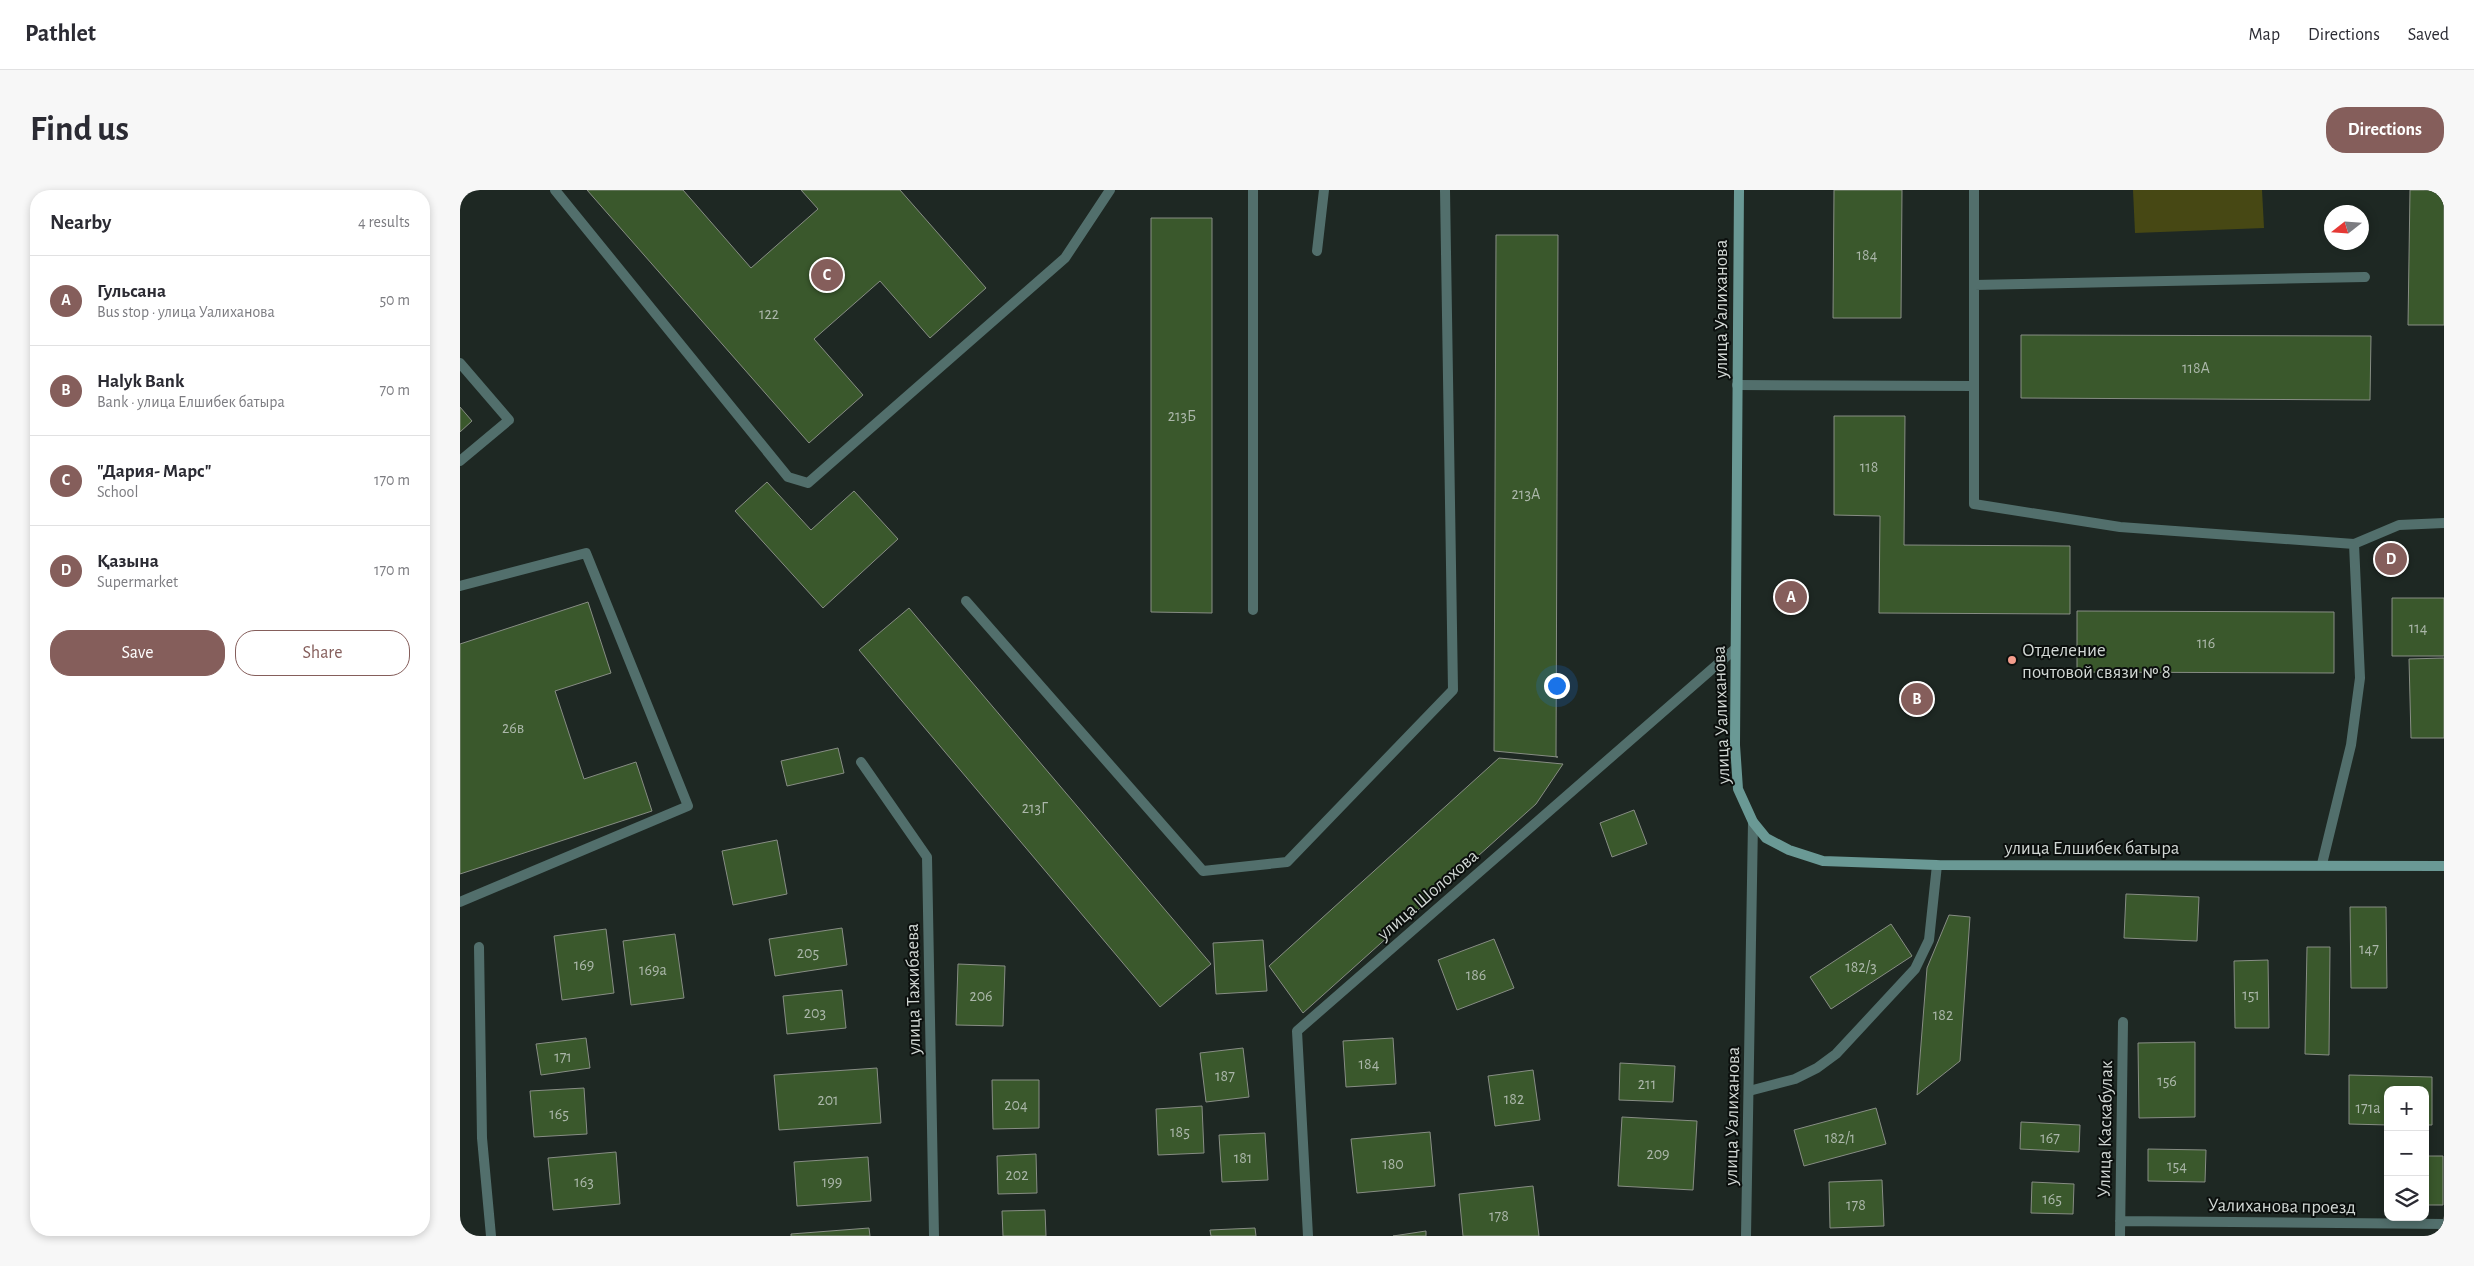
<!DOCTYPE html>
<html lang="en">
<head>
<meta charset="utf-8">
<style>
  body { margin:0; font-family:"Alegreya Sans",sans-serif; background:#f7f7f7; color:#2b2b33 }
  .controls { position:absolute; right:15px; bottom:15px; display:grid; overflow:hidden; border-radius:10px; box-shadow:0 2px 8px #0003 }
  .controls button { width:45px; height:45px; display:grid; place-items:center; padding:0; border:0; border-bottom:1px solid #e1e1e2; background:#fff; color:#2b2b33; font:25px sans-serif }
  .compass { position:absolute; left:1864px; top:15px; width:45px; height:45px; border-radius:50%; background:#fff; box-shadow:0 2px 8px #0003; rotate:253deg }
  .you { position:absolute; left:1096px; top:495px; width:18px; height:18px; margin:-12px; border:4px solid #fff; border-radius:50%; background:#1a73e8; box-shadow:0 0 0 8px #1a73e833 }
  .badge { display:grid; place-items:center; width:32px; height:32px; border-radius:50%; background:#855e5b; color:#fff; font-size:16px; font-weight:700 }
  .pin { position:absolute; translate:-50% -50%; border:2px solid #fff; box-shadow:0 1px 5px #0006 }
  .list { margin:0; padding:0; list-style:none }
  h2 { display:flex; justify-content:space-between; align-items:center; height:65px; margin:0; padding:0 20px; font-size:21px }
  h2 small { font-size:16px; font-weight:400; color:#7c7c81 }
  .list li { display:grid; grid-template-columns:32px 1fr auto; gap:15px; align-items:center; box-sizing:border-box; height:90px; padding:0 20px; border-top:1px solid #e1e1e2 }
  .list b { display:block; font-size:19px; white-space:nowrap }
  .list p { margin:0; font-size:16px; white-space:nowrap; color:#7c7c81 }
  .list em { font-size:16px; font-style:normal; color:#7c7c81 }
  .actions { display:flex; gap:10px; padding:15px 20px }
  .actions a { flex:1; padding:11px 0; border:1px solid #855e5b; border-radius:20px; text-align:center; font-size:18px; color:#855e5b }
  .actions .main { background:#855e5b; color:#fff }
  .icon { flex:none; width:28px; height:28px; fill:none; stroke:currentColor; stroke-width:2; stroke-linecap:round; stroke-linejoin:round }
  .map { position:relative; flex:none; width:1984px; height:1046px; overflow:hidden; border-radius:20px }
  header { display:flex; align-items:center; gap:30px; box-sizing:border-box; height:70px; padding:0 25px; background:#fff; border-bottom:1px solid #e1e1e2 }
  header strong { font-size:24px }
  nav { display:flex; gap:28px; margin-inline-start:auto; font-size:18px }
  .intro { display:flex; align-items:center; justify-content:space-between; box-sizing:border-box; height:120px; padding:0 30px }
  h1 { margin:0; font-size:35px }
  .button { padding:12px 22px; border-radius:20px; background:#855e5b; color:#fff; font-size:18px; font-weight:700 }
  main { display:flex; gap:30px; padding:0 30px }
  aside { flex:1; background:#fff; border-radius:20px; box-shadow:0 2px 8px #0003 }
  .map>svg:first-child { display:block }
  .green { fill:#474814 }
  .building { fill:#3a582c; stroke:#878d84 }
  .lines { fill:none; stroke-linecap:round; stroke-linejoin:round }
  .lane { stroke:#526f6c; stroke-width:10 }
  .street { stroke:#526f6c; stroke-width:10 }
  .secondary { stroke:#6a9995; stroke-width:10 }
  .poi-dot { fill:#f49d8c; stroke:#0b0f0d; stroke-width:2 }
  .labels { text-anchor:middle; stroke-width:4; stroke-linejoin:round; paint-order:stroke }
  .number-label { font-size:16px; fill:#abb7aa }
  .street-label { font-size:19px; fill:#d1d7d4; stroke:#0b0f0d }
  .poi-label { font-size:19px; fill:#d1d7d4; stroke:#0b0f0d; text-anchor:start }
</style>
</head>
<body>
<header>
<strong>Pathlet</strong>
<nav><a>Map</a><a>Directions</a><a>Saved</a></nav>
</header>
<div class="intro"><h1>Find us</h1><a class="button">Directions</a></div>
<main>
<aside>
<h2>Nearby<small>4 results</small></h2>
<ul class="list">
<li><span class="badge">A</span><div><b>Гульсана</b><p>Bus stop · улица Уалиханова</p></div><em>50 m</em></li>
<li><span class="badge">B</span><div><b>Halyk Bank</b><p>Bank · улица Елшибек батыра</p></div><em>70 m</em></li>
<li><span class="badge">C</span><div><b>&quot;Дария- Марс&quot;</b><p>School</p></div><em>170 m</em></li>
<li><span class="badge">D</span><div><b>Қазына</b><p>Supermarket</p></div><em>170 m</em></li>
</ul>
<div class="actions"><a class="main">Save</a><a>Share</a></div>
</aside>
<div class="map">
<svg width="1984" height="1046" viewBox="0 0 1984 1046">
  <rect width="100%" height="100%" fill="#1e2823"/>
  <!-- green -->
  <path class="green" d="M1673,0H1802L1804,38L1675,43Z"/>
  <!-- building -->
  <path class="building" d="M127,0H223L291,78L358,19L341,0H440L526,98L470,148L420,91L354,149L403,205L349,253Z
    M1374,0H1442L1441,128H1373Z
    M1950,0H1984V135H1948Z
    M691,28H752V423L691,422Z
    M1036,45H1098L1096,567H1098L1034,561Z
    M1561,145L1911,146L1910,210L1561,208Z
    M0,217L12,231L0,242Z
    M1374,226H1445L1444,355L1610,356V424L1419,423L1420,326L1374,325Z
    M307,292L351,340L394,301L438,349L363,418L275,321Z
    M1932,408H1984V466H1932Z
    M128,412L151,483L95,501L124,589L176,572L192,621L0,684V454Z
    M449,418L751,774L700,817L399,460Z
    M1617,421L1874,422V483L1617,482Z
    M1984,468V548H1951L1949,469Z
    M378,558L384,583L327,596L321,571Z
    M1039,568L1103,574L1076,614L843,823L809,776Z
    M1174,620L1187,654L1152,667L1140,633Z
    M317,650L327,704L273,715L262,661Z
    M1666,704L1739,707L1737,751L1664,748Z
    M1890,717H1926L1927,798H1891Z
    M1489,725L1510,727L1500,871L1457,905L1467,778Z
    M1431,734L1452,766L1371,819L1350,787Z
    M382,738L387,775L315,786L309,749Z
    M146,739L154,803L102,810L94,746Z
    M215,744L224,808L171,815L163,751Z
    M1034,749L1054,798L997,820L978,770Z
    M803,750L807,801L756,804L753,753Z
    M1847,757H1870L1869,865L1845,864Z
    M1808,770L1809,838H1775L1774,771Z
    M498,774L545,776L543,836L496,835Z
    M382,800L386,838L327,844L323,806Z
    M126,848L130,878L81,885L76,854Z
    M933,848L936,894L886,897L883,851Z
    M1735,852V927L1679,928L1678,853Z
    M783,858L789,907L746,912L740,863Z
    M1160,873L1215,876L1213,912L1159,910Z
    M417,878L421,933L319,940L314,885Z
    M1073,880L1080,930L1035,936L1028,886Z
    M1889,885L1972,887V935H1965V900H1928V935L1889,934Z
    M532,890H579V938L533,939Z
    M124,898L127,944L74,947L70,901Z
    M742,916L744,963L698,965L696,919Z
    M1416,918L1426,954L1344,976L1334,940Z
    M1162,927L1237,931L1233,1000L1158,996Z
    M1561,932L1620,935L1619,962L1560,959Z
    M970,942L975,996L897,1003L891,949Z
    M805,943L808,990L762,992L759,945Z
    M1688,959L1746,960L1745,992L1688,991Z
    M156,962L160,1014L93,1020L88,968Z
    M576,964L577,1003L538,1004L537,966Z
    M1965,966H1983V1015H1965Z
    M408,967L411,1011L337,1016L334,972Z
    M1422,990L1424,1036L1370,1038L1369,992Z
    M1572,992L1614,994L1613,1024L1571,1023Z
    M1073,996L1079,1046H1003L999,1004Z
    M585,1020L586,1046H543L542,1021Z
    M409,1038L410,1046H331V1044Z
    M795,1038L796,1046H751L750,1040Z
    M966,1041V1046H933Z"/>
  <g class="lines">
    <!-- lane -->
    <path class="lane" d="M95,0L328,287L348,293L605,68L650,0
      M1514,0V314L1660,337L1894,354L1900,488L1891,555L1862,674
      M857,61L864,0
      M1514,95L1905,87
      M0,173L49,230L0,271
      M1277,195L1514,196
      M1894,354L1939,335L1984,333
      M0,396L126,363L228,616L0,712
      M506,411L743,681L827,672L993,500L985,0
      M793,420V0
      M1289,901L1335,889L1357,878L1376,864L1455,779L1469,750L1477,675"/>
    <!-- street -->
    <path class="street" d="M401,572L467,667L474,1046
      M19,757L22,948L31,1046
      M1660,1031L1984,1034
      M848,1046L837,841L1275,459
      M1286,1046L1293,632
      M1660,1046L1663,832"/>
    <!-- secondary -->
    <path class="secondary" d="M1279,0L1275,555L1278,599L1293,632L1306,648L1329,660L1363,671L1477,675L1984,676"/>
  </g>
  <!-- markers -->
  <circle class="poi-dot" cx="1552" cy="470" r="5"/>
  <g class="labels">
    <!-- number labels -->
    <g class="number-label">
      <text x="1407" y="70">184</text>
      <text x="309" y="129">122</text>
      <text x="1736" y="183">118А</text>
      <text x="722" y="231">213Б</text>
      <text x="1409" y="282">118</text>
      <text x="1066" y="309">213А</text>
      <text x="1958" y="443">114</text>
      <text x="1746" y="458">116</text>
      <text x="53" y="543">26в</text>
      <text x="575" y="623">213Г</text>
      <text x="1909" y="764">147</text>
      <text x="348" y="768">205</text>
      <text x="124" y="780">169</text>
      <text x="1401" y="782">182/3</text>
      <text x="193" y="785">169а</text>
      <text x="1016" y="790">186</text>
      <text x="1791" y="810">151</text>
      <text x="521" y="811">206</text>
      <text x="355" y="828">203</text>
      <text x="1483" y="830">182</text>
      <text x="103" y="872">171</text>
      <text x="909" y="879">184</text>
      <text x="765" y="891">187</text>
      <text x="1707" y="896">156</text>
      <text x="1187" y="899">211</text>
      <text x="1054" y="914">182</text>
      <text x="368" y="915">201</text>
      <text x="556" y="920">204</text>
      <text x="1908" y="923">171а</text>
      <text x="99" y="929">165</text>
      <text x="720" y="947">185</text>
      <text x="1380" y="953">182/1</text>
      <text x="1590" y="953">167</text>
      <text x="1198" y="969">209</text>
      <text x="783" y="973">181</text>
      <text x="933" y="979">180</text>
      <text x="1717" y="981">154</text>
      <text x="557" y="990">202</text>
      <text x="124" y="997">163</text>
      <text x="372" y="997">199</text>
      <text x="1592" y="1014">165</text>
      <text x="1396" y="1020">178</text>
      <text x="1039" y="1031">178</text>
    </g>
    <!-- street labels -->
    <g class="street-label">
      <text transform="translate(1260 119) rotate(-90)" y="7">улица Уалиханова</text>
      <text transform="translate(1260 525) rotate(-92)" y="7">улица Уалиханова</text>
      <text x="1632" y="664">улица Елшибек батыра</text>
      <text transform="translate(967 704) rotate(-41)" y="7">улица Шолохова</text>
      <text transform="translate(452 799) rotate(-91)" y="7">улица Тажибаева</text>
      <text transform="translate(1271 926) rotate(-89)" y="7">улица Уалиханова</text>
      <text transform="translate(1644 939) rotate(-89)" y="7">Улица Каскабулак</text>
      <text transform="translate(1822 1015) rotate(1)" y="7">Уалиханова проезд</text>
    </g>
    <!-- poi labels -->
    <g class="poi-label">
      <text x="1562" y="466">Отделение<tspan x="1562" dy="22">почтовой связи № 8</tspan></text>
    </g>
  </g>
</svg>
<div class="controls">
<button>+</button>
<button>−</button>
<button><svg class="icon" aria-label="layers" viewBox="0 0 24 24"><path d="M12 4l9 5-9 5-9-5zM3 14l9 5 9-5"/></svg></button>
</div>
<svg class="compass" viewBox="-18 -18 36 36"><path d="M0-13l5 13h-10z" fill="#e53935"/><path d="M0 13l5-13h-10z" fill="#7c7c81"/></svg>
<div class="you"></div>
<div class="pin badge" style="left:1331px;top:407px">A</div>
<div class="pin badge" style="left:1457px;top:509px">B</div>
<div class="pin badge" style="left:367px;top:85px">C</div>
<div class="pin badge" style="left:1931px;top:369px">D</div>
</div>
</main>
</body>
</html>
